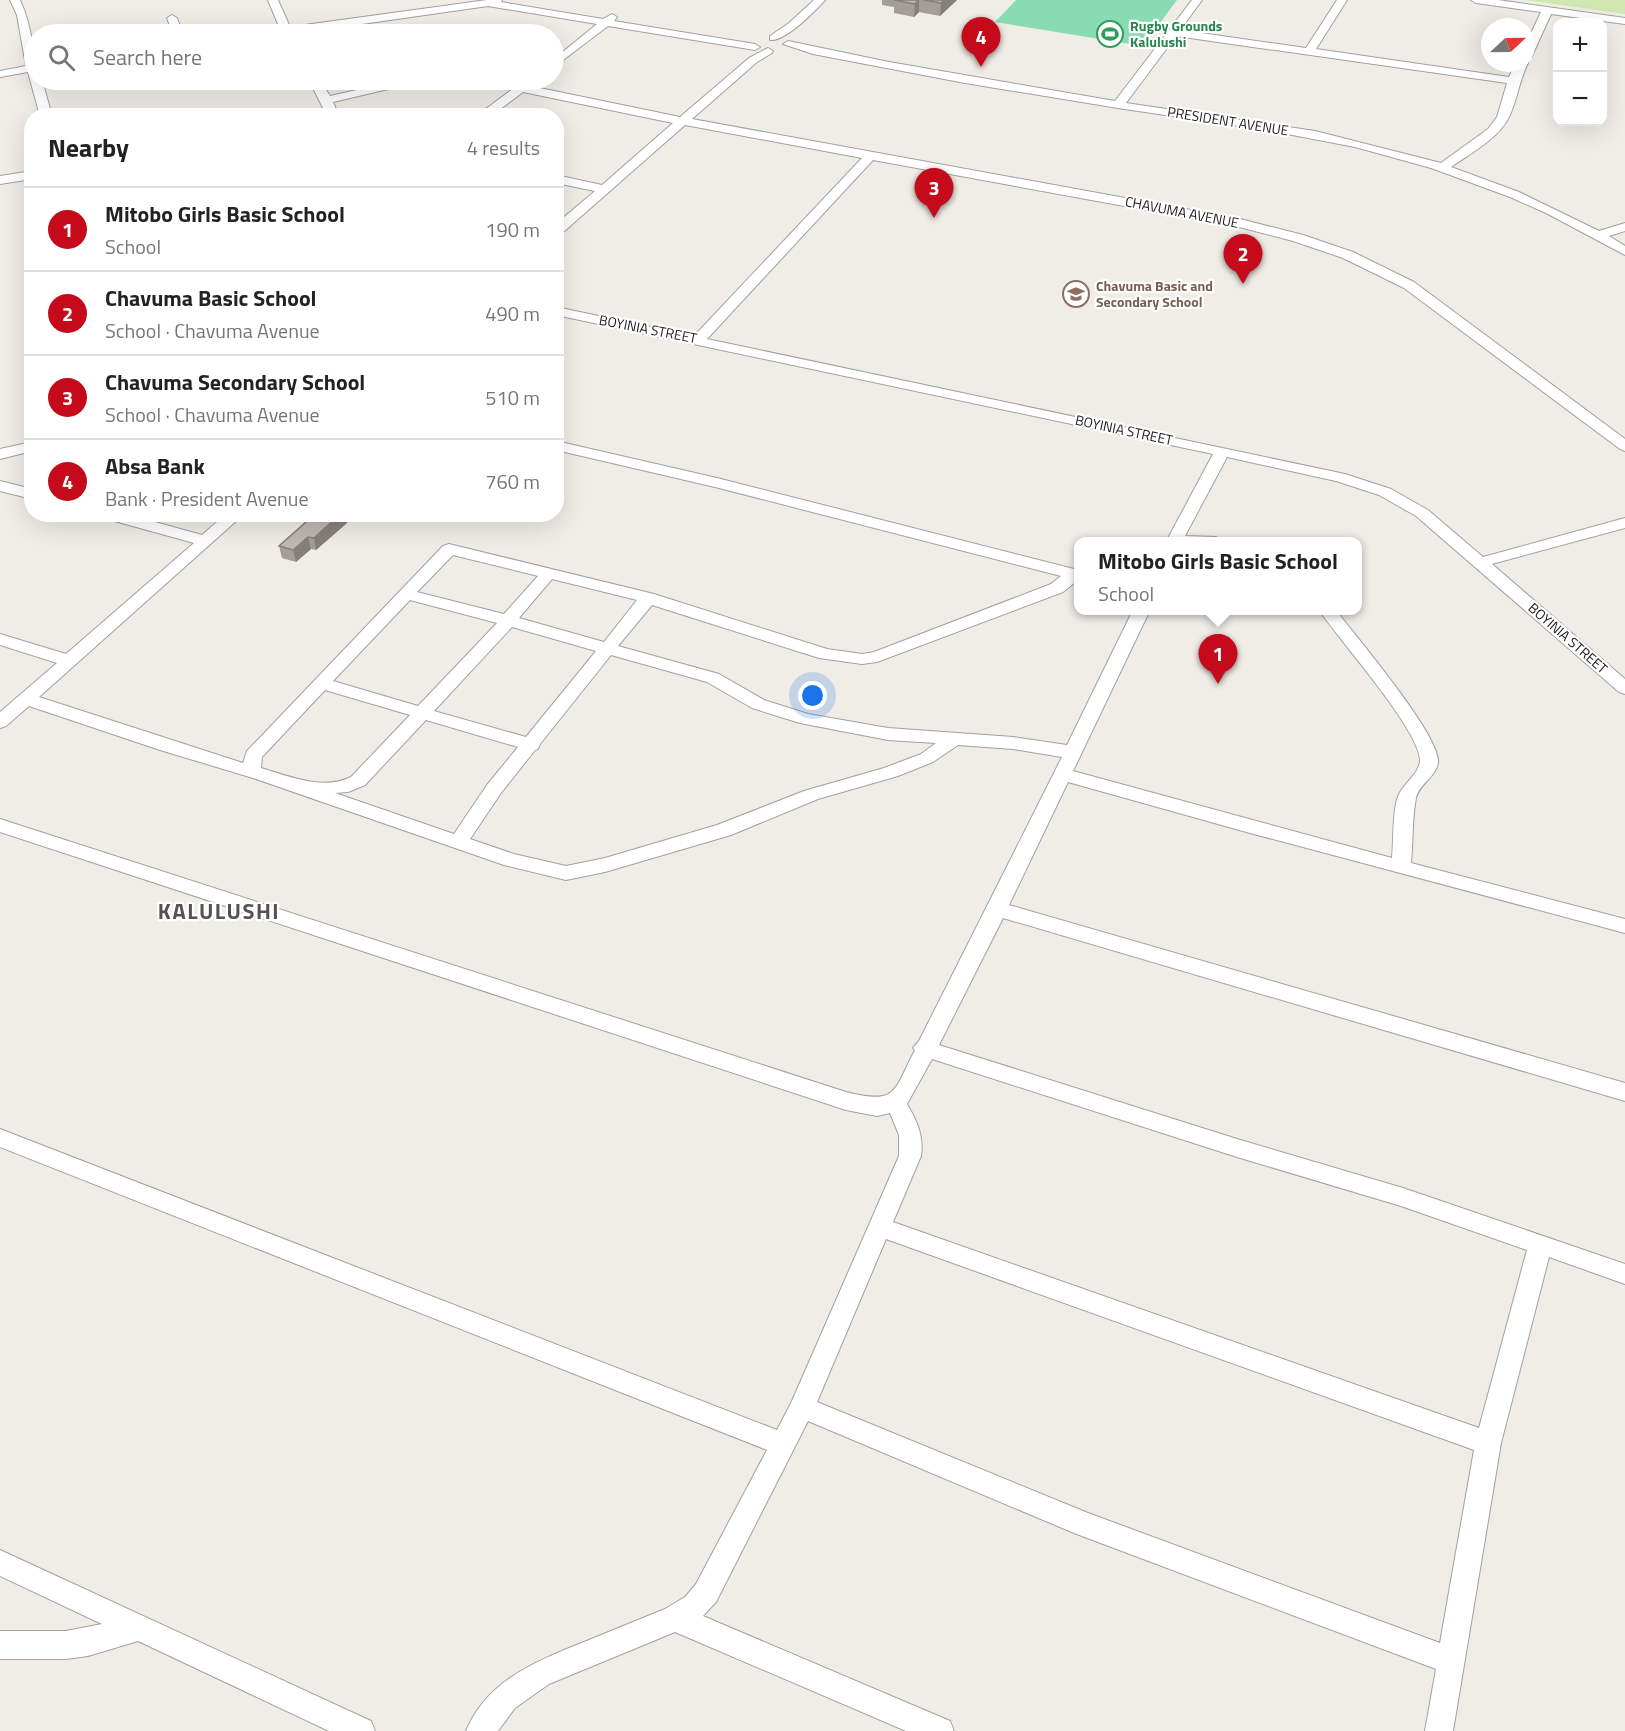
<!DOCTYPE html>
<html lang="en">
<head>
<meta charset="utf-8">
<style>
  body { margin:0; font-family:"Titillium Web",sans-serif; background:#f6f6f6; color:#222 }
  .controls { position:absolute; right:18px; top:18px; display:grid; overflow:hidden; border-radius:12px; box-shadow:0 6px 24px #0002 }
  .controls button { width:54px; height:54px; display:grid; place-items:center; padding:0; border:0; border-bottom:2px solid #e0e0e0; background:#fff; color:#222; font:30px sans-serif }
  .compass { position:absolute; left:1481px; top:18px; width:54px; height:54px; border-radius:50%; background:#fff; box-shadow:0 6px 24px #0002; rotate:68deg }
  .you { position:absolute; left:813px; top:696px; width:21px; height:21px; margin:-15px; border:4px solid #fff; border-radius:50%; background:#1a73e8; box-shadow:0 0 0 9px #1a73e833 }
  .badge { display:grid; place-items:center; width:39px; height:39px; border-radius:50%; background:#c50a1b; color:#fff; font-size:20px; font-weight:700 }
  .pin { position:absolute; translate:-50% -50px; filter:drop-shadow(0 2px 3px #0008) }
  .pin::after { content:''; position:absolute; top:32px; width:21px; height:18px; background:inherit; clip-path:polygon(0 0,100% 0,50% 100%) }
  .popup { position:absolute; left:1074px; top:537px; width:288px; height:78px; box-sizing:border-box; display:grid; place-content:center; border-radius:12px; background:#fff; filter:drop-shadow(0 2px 4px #0005); font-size:20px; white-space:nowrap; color:#767676 }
  .popup b { font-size:22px; color:#222 }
  .popup::after { content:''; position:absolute; left:50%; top:100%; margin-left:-12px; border:12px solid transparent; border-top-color:#fff }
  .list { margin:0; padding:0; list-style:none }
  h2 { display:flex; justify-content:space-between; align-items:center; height:78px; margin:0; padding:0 24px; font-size:26px }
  h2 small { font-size:20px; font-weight:400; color:#767676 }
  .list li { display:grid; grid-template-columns:39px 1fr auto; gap:18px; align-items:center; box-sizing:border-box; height:84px; padding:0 24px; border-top:2px solid #e0e0e0 }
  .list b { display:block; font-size:22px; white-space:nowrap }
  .list p { margin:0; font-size:20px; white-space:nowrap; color:#767676 }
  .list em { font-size:20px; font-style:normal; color:#767676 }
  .icon { flex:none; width:33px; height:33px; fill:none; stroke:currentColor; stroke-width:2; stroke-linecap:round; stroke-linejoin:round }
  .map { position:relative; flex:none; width:1625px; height:1731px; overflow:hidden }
  .search { position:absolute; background:#fff; box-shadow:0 6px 24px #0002; left:24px; top:24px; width:540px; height:66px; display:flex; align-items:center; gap:15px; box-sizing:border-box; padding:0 21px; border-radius:33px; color:#767676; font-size:22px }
  .panel { position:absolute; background:#fff; box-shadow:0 6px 24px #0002; left:24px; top:108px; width:540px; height:414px; border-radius:24px }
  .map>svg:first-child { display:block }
  .grass { fill:#d0e7af }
  .pitch { fill:#89dbb3 }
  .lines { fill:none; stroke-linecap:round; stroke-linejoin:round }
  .minor-casing { stroke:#a1a1a1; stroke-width:2 }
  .minor { fill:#fff; fill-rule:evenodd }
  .wall { fill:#a59d9a }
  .shaded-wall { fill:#86807d }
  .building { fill:#c0b7b3; stroke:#86807d; stroke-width:1.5 }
  .labels { text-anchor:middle; stroke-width:4.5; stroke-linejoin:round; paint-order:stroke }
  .far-leisure-label { font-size:14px; font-weight:bold; fill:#27864d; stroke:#fff; text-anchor:start }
  .far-street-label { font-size:14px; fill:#202020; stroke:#fff }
  .far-education-label { font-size:14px; font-weight:bold; fill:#785e54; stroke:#fff; text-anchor:start }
  .district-label { font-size:22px; font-weight:bold; letter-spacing:1.5px; fill:#535353; stroke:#fff }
</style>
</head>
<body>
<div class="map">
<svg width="1625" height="1731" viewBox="0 0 1625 1731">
  <rect width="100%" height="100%" fill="#f0ece6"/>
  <!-- grass -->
  <path class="grass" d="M1526,0H1625V14Z"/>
  <!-- pitch -->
  <path class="pitch" d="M1016,0H1177L1143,46L995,22Z"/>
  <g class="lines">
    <defs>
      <path id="minor" d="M10,0H20C32,26 34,52 34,80H42L52,116H40L28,72L0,77V71L26,66L17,15Z
        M268,0H278L290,27L487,0H502L501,2L603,19L612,14L617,17L614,21L755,44L760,47L755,50L608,26L554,67V59L597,24L488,6L292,34H261L262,32L280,29Z
        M814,0H825C815,11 785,42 770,40V36L789,23Z
        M1192,0H1202L1180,30L1306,48L1337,0H1347L1316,49L1509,77L1516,63H1526V61L1528,63C1519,81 1517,101 1509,117C1498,139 1471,153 1451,167L1519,192L1599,231L1625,223V231L1609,236L1625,246V255L1548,214L1510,197L1431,168L1355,147L1266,130L1118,108L965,83L813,54L783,44L788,41L889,62L1115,101ZM1176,36L1507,83L1497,117L1488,129L1441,163L1315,131L1126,103Z
        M1471,0H1498L1625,18V24L1551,14L1532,56L1526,59V44L1541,12L1476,3Z
        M172,15L177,18L183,34H173L167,18Z
        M768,48L773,51L772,53L757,62L692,119L1240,219L1303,235L1353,252L1414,282L1625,439V451L1620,449L1404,288L1343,258L1293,241L1239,227L873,160L707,339L1345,474L1391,489L1428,510L1483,557L1625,518V528L1492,564L1625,679V694L1619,692L1416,516L1379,495L1336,481L1227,457L1185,536L1216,537L1224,542H1166L1213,454L556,315V307L694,336L862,158L685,125L561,234L556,235V224L595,191L556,183V175L602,185L673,123L523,92L491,116H478L479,114L525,80H533L535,82L530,86L680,117L749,58Z
        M309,80H320L330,96L401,80H420L418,82L333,102L339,116H327Z
        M32,171V179L0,184V176Z
        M556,441L717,478L1078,570V580L1063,592L877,662L862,664L819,658L652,605L618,646L719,674L764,700L808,714L888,728L1013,737L1067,745L1133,610H1150L1073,771L1392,858C1394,840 1392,809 1399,794C1405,782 1421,772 1420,759C1417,727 1340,641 1319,610H1336C1355,636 1442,737 1438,763C1435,778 1419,784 1416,798C1412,818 1413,842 1411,863L1625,919V933L1250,833L1068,782L1009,905L1625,1083V1101L1003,918L939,1045L1237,1139L1403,1188L1625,1264V1284L1549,1257L1501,1443L1453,1731H1425L1436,1669L1074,1533L808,1421L716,1602L703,1616L950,1721L954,1731H906L675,1632L549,1684L515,1708L498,1731H466C487,1680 537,1661 584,1642C611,1631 638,1620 665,1609L685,1597L696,1584L767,1450L0,1147V1129L777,1430L792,1401L899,1156V1135L890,1113L877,1116L846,1110L0,832V819L846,1092C898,1105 893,1092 915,1050L913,1048L919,1041L1062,757L1013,749L958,745L933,762L898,776L818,799L731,835L605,872L566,880L504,865L253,778L160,750L29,706L6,726L0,728V712L57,663L0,645V634L66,654L194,543L100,517L98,514H126L202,535L226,514H244L39,697L243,763L247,751L443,546L449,544L654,594L827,649L862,654L874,652L1051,584L1061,576L715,487L556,450ZM453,555L538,576L504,614L417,592ZM552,579L637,600L604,642L519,618ZM410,600L497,623L418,706L333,681ZM512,627L596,651L526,737L434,711ZM611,655L707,682L752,708L800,723L888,740L936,743L921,754L884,768L804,791L717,825L605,858L566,866L514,854L470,839L501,793L535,750L538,749L540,744ZM325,690L410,715L351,777C322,791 289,776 261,768L262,757ZM426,720L518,747L487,785L454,834L335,793L348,792L365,785ZM932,1059L1237,1157L1401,1206L1527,1250L1479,1428L893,1222L921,1156C924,1136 917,1121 907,1104ZM886,1239L1474,1450L1440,1643L1088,1513L817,1402Z
        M32,442V451L0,459V449Z
        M0,481L32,489V499L0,491Z
        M0,1550L371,1721L375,1731H329L138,1641L88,1656L66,1659H0V1631H66L102,1624L0,1576Z"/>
    </defs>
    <!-- minor casing -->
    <use href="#minor" class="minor-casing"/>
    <!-- minor -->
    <use href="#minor" class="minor"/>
  </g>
  <!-- wall -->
  <path class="wall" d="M882,0H957L940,16L919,12L914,17L894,13V7L882,5Z
    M347,523L316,550L311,549L296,562L282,558L279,546Z"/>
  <!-- shaded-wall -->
  <path class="shaded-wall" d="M918,0H919V12L914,17L915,4Z
    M944,0H957L940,16L941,3Z
    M340,514H345L347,523L316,550L314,538Z
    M308,537L311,549L296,562L293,550Z"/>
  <!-- building -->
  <path class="building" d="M894,0H918L915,4Z
    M924,0H944L941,3Z
    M315,514H340L314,538L308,537L293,550L279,546Z"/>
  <!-- icons -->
  <defs>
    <symbol id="stadium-ring" viewBox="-11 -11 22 22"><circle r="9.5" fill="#fff" stroke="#2e9e5b" stroke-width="1.5"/><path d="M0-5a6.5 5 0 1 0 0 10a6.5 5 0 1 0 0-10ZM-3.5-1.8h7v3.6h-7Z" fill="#2e9e5b"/></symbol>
    <symbol id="school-ring" viewBox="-11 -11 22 22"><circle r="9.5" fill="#fff" stroke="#8d6e63" stroke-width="1.5"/><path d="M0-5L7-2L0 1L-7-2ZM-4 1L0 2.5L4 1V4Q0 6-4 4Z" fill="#8d6e63"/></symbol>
  </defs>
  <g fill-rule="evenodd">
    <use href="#stadium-ring" x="1095" y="19" width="30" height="30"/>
    <use href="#school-ring" x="1061" y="279" width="30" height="30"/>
  </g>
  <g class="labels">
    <!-- far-leisure labels -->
    <g class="far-leisure-label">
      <text x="1130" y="31">Rugby Grounds<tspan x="1130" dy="16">Kalulushi</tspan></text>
    </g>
    <!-- far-street labels -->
    <g class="far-street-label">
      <text transform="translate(1228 121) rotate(9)" y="5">PRESIDENT AVENUE</text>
      <text transform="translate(1182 212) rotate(11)" y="5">CHAVUMA AVENUE</text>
      <text transform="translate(648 329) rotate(11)" y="5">BOYINIA STREET</text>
      <text transform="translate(1124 430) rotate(12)" y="5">BOYINIA STREET</text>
      <text transform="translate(1568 638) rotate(41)" y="5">BOYINIA STREET</text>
    </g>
    <!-- far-education labels -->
    <g class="far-education-label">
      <text x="1096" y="291">Chavuma Basic and<tspan x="1096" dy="16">Secondary School</tspan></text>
    </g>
    <!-- district labels -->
    <g class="district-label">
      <text x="219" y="919">KALULUSHI</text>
    </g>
  </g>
</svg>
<div class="controls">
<button>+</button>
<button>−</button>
</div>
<svg class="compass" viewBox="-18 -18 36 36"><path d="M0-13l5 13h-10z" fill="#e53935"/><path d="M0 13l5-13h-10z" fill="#767676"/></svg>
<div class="you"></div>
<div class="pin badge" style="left:1218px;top:684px">1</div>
<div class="popup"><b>Mitobo Girls Basic School</b>School</div>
<div class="pin badge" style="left:1243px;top:284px">2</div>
<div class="pin badge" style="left:934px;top:218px">3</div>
<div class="pin badge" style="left:981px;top:67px">4</div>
<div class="search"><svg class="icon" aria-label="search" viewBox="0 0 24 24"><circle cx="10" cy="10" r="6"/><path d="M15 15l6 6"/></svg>Search here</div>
<section class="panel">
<h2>Nearby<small>4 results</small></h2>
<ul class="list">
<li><span class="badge">1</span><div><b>Mitobo Girls Basic School</b><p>School</p></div><em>190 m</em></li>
<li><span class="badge">2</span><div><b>Chavuma Basic School</b><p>School · Chavuma Avenue</p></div><em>490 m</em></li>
<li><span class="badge">3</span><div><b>Chavuma Secondary School</b><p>School · Chavuma Avenue</p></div><em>510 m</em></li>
<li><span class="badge">4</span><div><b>Absa Bank</b><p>Bank · President Avenue</p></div><em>760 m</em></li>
</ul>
</section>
</div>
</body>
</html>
